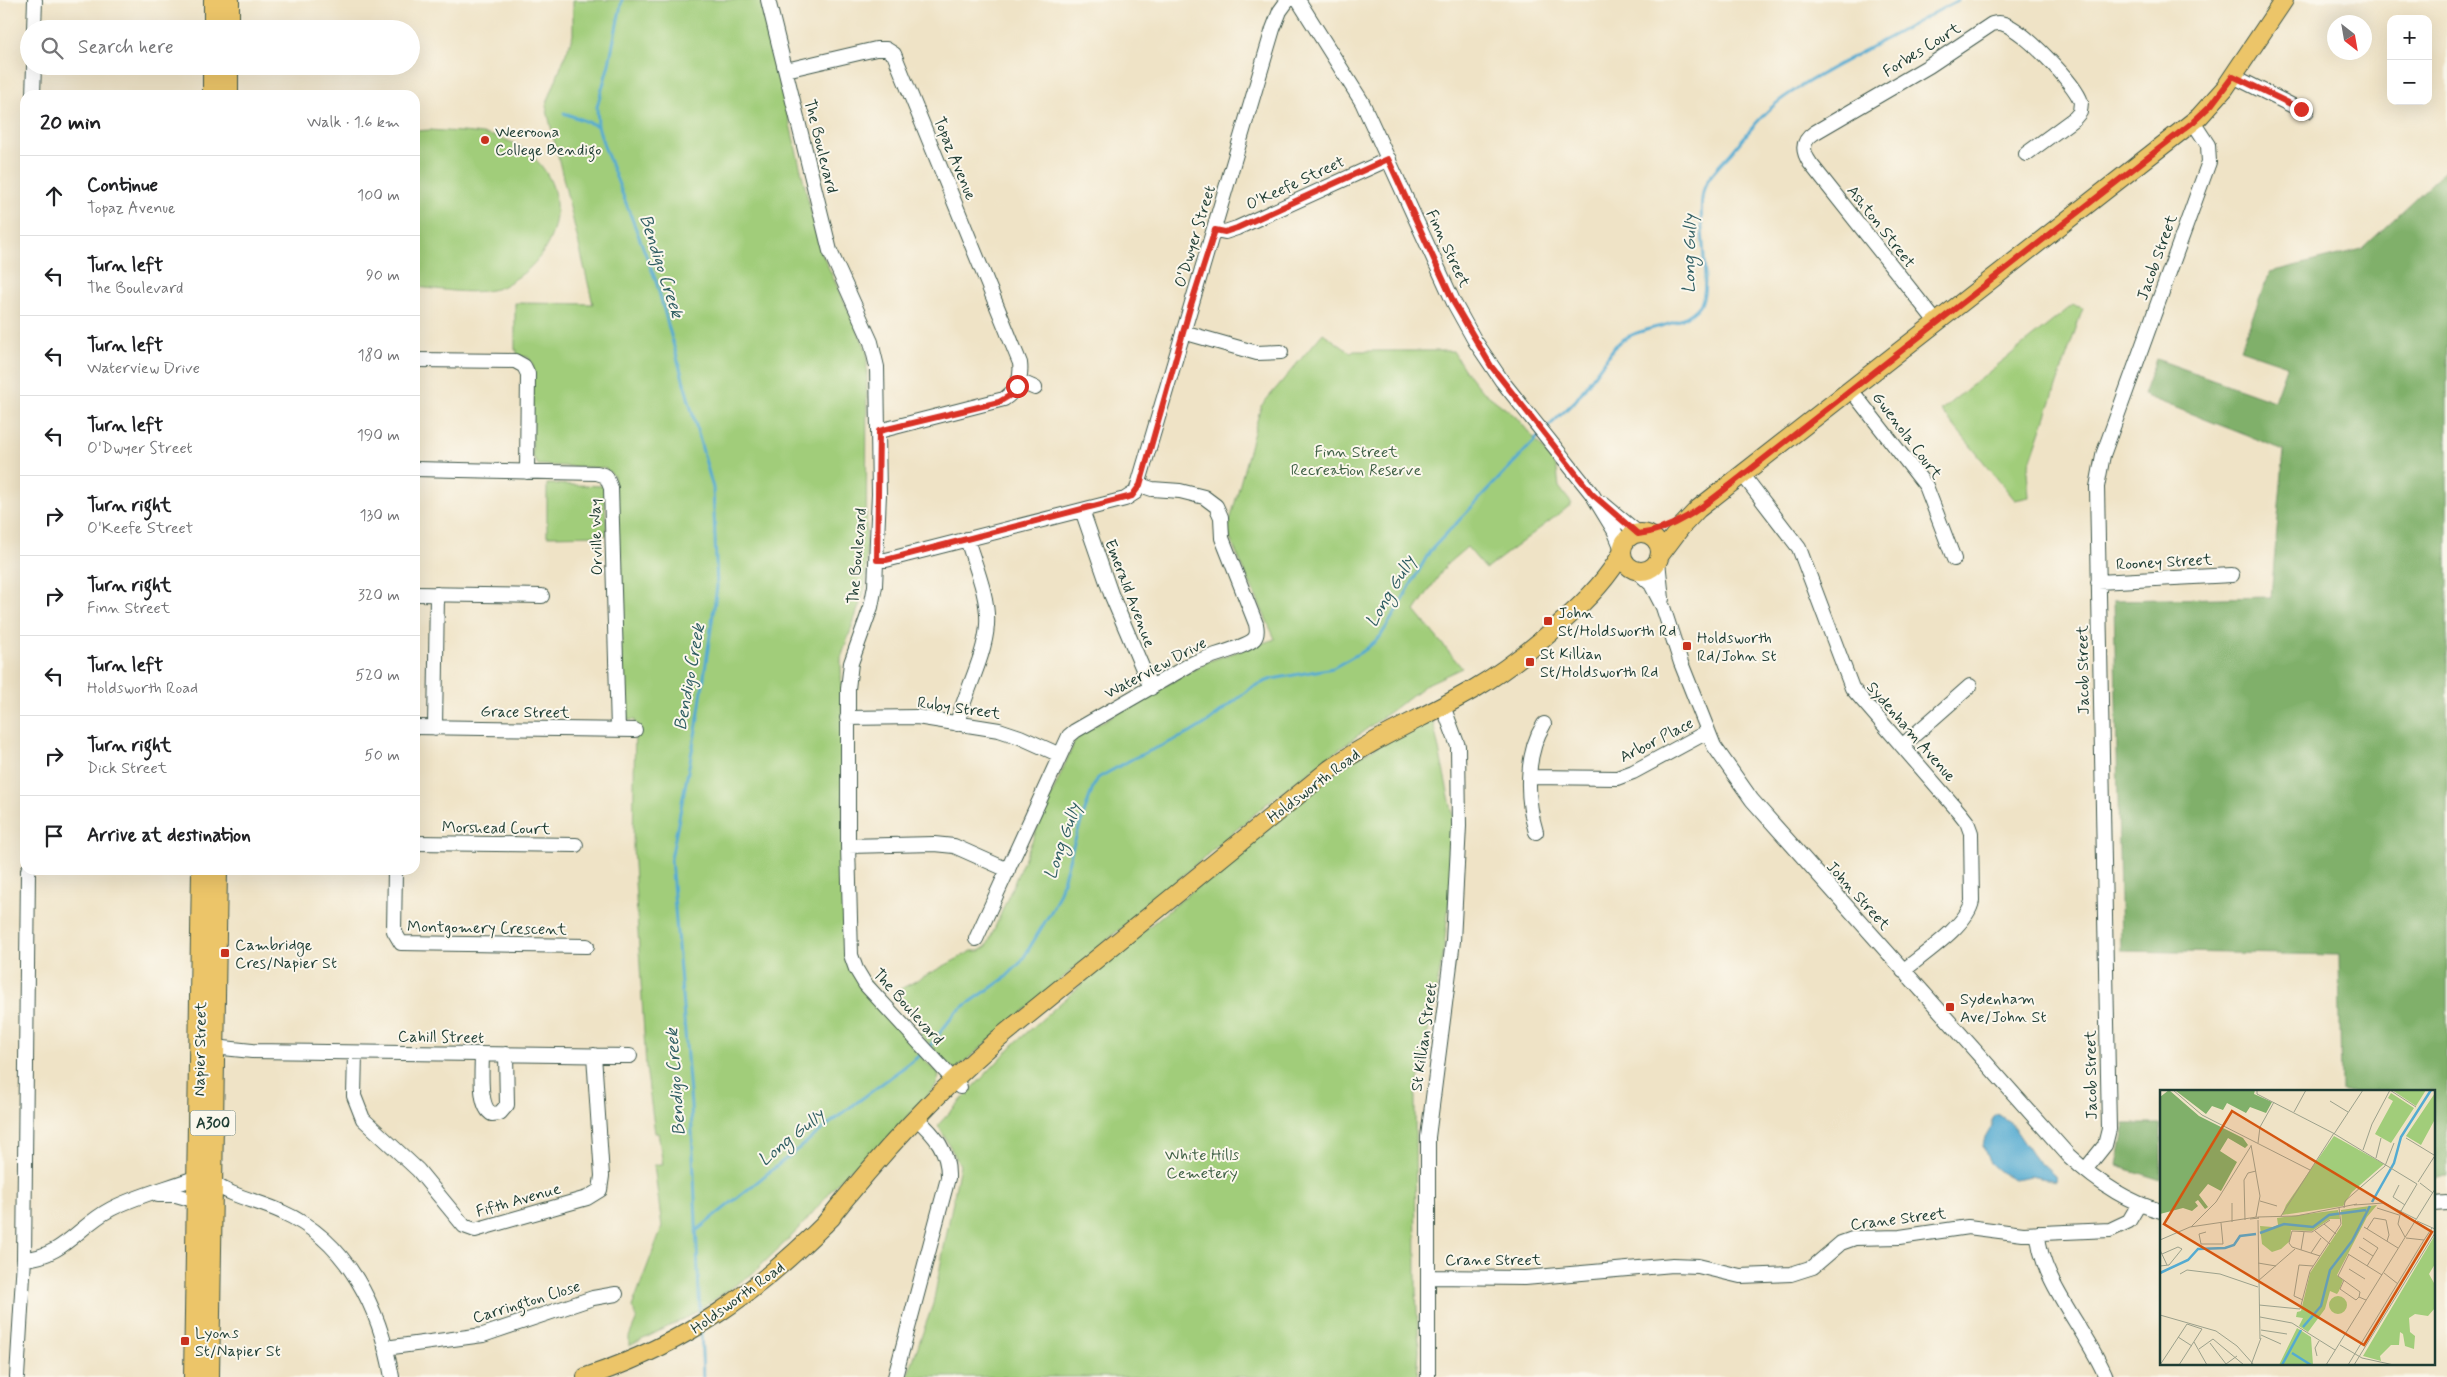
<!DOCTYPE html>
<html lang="en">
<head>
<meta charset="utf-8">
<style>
  body { margin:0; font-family:Mynerve,sans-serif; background:#f6f6f6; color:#202124 }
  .controls { position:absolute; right:15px; top:15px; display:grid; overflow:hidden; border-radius:10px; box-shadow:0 5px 20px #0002 }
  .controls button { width:45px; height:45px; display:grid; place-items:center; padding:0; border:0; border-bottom:1px solid #e0e0e0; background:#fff; color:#202124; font:25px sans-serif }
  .compass { position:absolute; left:2327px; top:15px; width:45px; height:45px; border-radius:50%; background:#fff; box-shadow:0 5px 20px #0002; rotate:149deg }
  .stop { position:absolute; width:15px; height:15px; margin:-11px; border:4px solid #d93025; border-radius:50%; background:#fff }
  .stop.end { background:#d93025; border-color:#fff; box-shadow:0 1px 5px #0008 }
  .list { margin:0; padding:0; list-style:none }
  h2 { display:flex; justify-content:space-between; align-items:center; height:65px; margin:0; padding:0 20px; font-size:21px }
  h2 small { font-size:16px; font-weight:400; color:#757577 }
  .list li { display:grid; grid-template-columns:32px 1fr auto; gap:15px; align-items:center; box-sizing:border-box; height:80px; padding:0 20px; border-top:1px solid #e0e0e0 }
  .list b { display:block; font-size:19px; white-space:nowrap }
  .list p { margin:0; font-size:16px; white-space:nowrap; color:#757577 }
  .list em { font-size:16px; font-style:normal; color:#757577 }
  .icon { flex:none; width:28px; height:28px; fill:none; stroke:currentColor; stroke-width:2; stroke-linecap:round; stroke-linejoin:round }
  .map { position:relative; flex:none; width:2447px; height:1377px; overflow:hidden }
  .search { position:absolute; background:#fff; box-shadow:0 5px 20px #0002; left:20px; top:20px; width:400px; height:55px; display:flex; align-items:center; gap:12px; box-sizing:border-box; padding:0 18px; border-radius:28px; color:#757577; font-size:19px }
  .panel { position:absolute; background:#fff; box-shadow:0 5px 20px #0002; left:20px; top:90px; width:400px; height:785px; border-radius:15px }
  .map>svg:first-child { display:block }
  .green { fill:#a1cd7a; stroke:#608557 }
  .forest { fill:#80b06a; stroke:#50764f }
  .water { fill:#54abd1; stroke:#3a7482 }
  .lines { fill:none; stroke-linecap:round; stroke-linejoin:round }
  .stream { stroke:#54abd1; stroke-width:3 }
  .minor-casing { stroke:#3e564a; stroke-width:16 }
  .major-casing { stroke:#3e564a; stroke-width:20 }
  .highway-casing { stroke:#3e564a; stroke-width:22 }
  .minor { stroke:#fff; stroke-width:14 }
  .major { stroke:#ecc569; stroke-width:18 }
  .highway { stroke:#ecc569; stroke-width:20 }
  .route { stroke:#d93025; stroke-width:6 }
  .poi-dot { fill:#c8321e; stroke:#fbf7ec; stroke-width:2 }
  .labels { text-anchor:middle; stroke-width:4; stroke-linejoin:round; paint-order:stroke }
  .shield { fill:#fbf7ec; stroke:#61756b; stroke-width:1 }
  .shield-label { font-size:15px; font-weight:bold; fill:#1f3d34 }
  .street-label { font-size:16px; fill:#1f3d34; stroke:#fbf7ec }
  .poi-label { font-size:16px; fill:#1f3d34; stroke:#fbf7ec; text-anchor:start }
  .park-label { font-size:16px; fill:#406146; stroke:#fbf7ec }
  .water-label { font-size:18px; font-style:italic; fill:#2f5e63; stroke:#fbf7ec }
  .inset-river { fill:none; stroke:#54abd1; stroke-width:2.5 }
  .inset-road { fill:none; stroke:#9ca18c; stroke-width:1 }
  .view { fill:#d45610; fill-opacity:0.15; stroke:#d45610; stroke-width:2.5 }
  .inset-edge { fill:none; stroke:#1f3d34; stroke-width:2.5 }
</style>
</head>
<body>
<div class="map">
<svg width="2447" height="1377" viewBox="0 0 2447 1377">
  <rect width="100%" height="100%" fill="#fbf7ec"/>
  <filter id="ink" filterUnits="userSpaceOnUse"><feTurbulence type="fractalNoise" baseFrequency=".02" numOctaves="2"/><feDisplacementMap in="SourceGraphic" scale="10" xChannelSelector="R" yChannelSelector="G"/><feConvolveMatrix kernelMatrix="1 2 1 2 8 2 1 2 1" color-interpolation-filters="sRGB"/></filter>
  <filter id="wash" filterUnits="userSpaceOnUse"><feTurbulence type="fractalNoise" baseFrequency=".0096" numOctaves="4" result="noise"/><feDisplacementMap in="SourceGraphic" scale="20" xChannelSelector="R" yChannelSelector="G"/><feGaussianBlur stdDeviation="1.12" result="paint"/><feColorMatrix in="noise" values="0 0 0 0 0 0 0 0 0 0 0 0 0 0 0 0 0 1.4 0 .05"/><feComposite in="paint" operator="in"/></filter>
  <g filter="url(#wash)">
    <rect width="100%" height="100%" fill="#efe3c6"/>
    <!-- green -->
    <path class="green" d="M573,0H760L820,249L867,351L866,586L841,658L845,949L914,1044L912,1047L934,1070H937L939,1077L936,1086L878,1150L846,1173L798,1230L752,1274L690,1316L629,1346V1337L637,1318L632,1307L662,1227L654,1165H663L658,1133H655L646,1067L633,847L635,720H625L623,714L614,476L605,468L538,465L532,455L533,365L528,357L517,356V350H515V303L593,304L546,106L573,35Z
      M430,130C462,133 499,130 526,151C573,186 562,250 515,279C510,282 505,286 499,288C473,296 442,289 415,287V131Z
      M2073,305L2083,308L2027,471L2029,497L2015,500L1941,410Z
      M1323,333L1351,353L1354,351H1453L1464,369L1480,389L1515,416L1551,458L1557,470L1559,487L1572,504L1486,569L1467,547L1447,564L1415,611L1462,668L1427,684L1270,801L956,1069L952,1068L920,1035L923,1030L893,993L972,951H979L987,946L1077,736L1209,661L1275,639L1227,532L1261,406Z
      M547,484L604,486L607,535L547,536Z
      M1432,717L1457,834L1443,956L1415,1097L1416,1290L1419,1350L1417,1377H907L933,1304L960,1165L938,1125L1014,1044L1124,947L1349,762Z"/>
    <!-- forest -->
    <path class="forest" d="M2447,169V1176L2433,1177V1091H2341L2339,955L2121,951L2114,600L2271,597L2284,450L2143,395L2156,359L2274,401L2287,365L2240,349L2270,272L2362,249Z
      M2125,1124H2161V1180L2117,1166Z"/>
    <!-- water -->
    <path class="water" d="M1998,1114L2011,1123L2033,1156L2055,1176L2056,1181L2031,1176L2014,1179L2000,1172L1989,1162L1983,1146L1985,1137L1992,1125L1993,1118Z"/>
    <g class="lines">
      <!-- stream -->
      <path class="stream" d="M622,0L609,64L597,107L598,126L604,146L656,281L713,488L717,587L697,725L671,859L691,1106L700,1318
        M564,113L598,126
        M1546,429L1576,400L1616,345C1640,323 1680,331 1700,305C1713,287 1695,217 1704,189C1708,176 1722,163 1731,153C1748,133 1764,111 1786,96C1809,80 1834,67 1858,54C1892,36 1925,18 1958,0
        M929,1047L956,1012L1005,978L1021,962L1052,910L1060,892L1073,846L1093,787L1098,778L1134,758L1190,733L1208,722L1252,687L1272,679L1333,668L1365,650L1380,637L1393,616L1430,551L1540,435
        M696,1231L844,1112L923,1053
        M701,1331L703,1377"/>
    </g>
  </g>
  <g filter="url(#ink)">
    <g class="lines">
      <defs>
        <path id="minor" d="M768,0L830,251L871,342L877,367L879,494L875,586L871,607L851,663L848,689V846L851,955L856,969L865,984L960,1087
          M1298,0L1362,102L1454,303L1475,341L1502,381L1592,494L1614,530L1622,549
          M34,29L35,0
          M786,70L876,49H886L894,54L1020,363C1022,379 1017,390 1004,399L879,431
          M2233,76L2295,107L2307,111
          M33,95L34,66
          M1215,230L1225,232L1237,228L1389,159
          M1937,323L1810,163C1802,151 1801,142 1814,133L1929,66L1992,24C1996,23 2000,22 2004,24C2023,30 2075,83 2081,102L2080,112L2075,118L2026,154
          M1183,332L1257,353L1281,352
          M415,360L515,361L524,366L528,374L527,472
          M1019,381L1035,388
          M1851,390L1926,486L1954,559
          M415,469L597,473L606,476L611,488L618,729
          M1743,475L1799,548L1852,688L1960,813L1967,822L1971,833L1972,901C1968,925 1922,955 1903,971
          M1602,503L1638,533
          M1082,510L1111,594L1151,688
          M877,560H886L1125,499L1136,492L1273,29L1280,11L1288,0
          M1658,561L1662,599
          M1638,572L1651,584L1663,607L1681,663L1714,746L1752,800L2069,1156C2095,1180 2126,1202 2161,1211
          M2098,582L2232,575
          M415,594L542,596
          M847,718L917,717L999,730L1020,737L1060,755
          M957,724C965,692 985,657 987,625C989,597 975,566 967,539
          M415,727L635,730
          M435,728L437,594
          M1902,746L1970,686
          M1531,777L1617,778L1633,772L1707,732
          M1536,832C1526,799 1525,754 1544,724
          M415,843L576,845
          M848,846L934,844L954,846L1008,870
          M395,870L394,931L401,943L587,946
          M976,939L1069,736L1075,731L1193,663C1206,657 1247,647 1254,639C1258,635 1257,629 1256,624L1222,538L1221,517L1216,506L1204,497L1180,491L1152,489L1140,485
          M214,1047L252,1051L630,1056
          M355,1053L354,1096L363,1119L418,1170L464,1226L475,1230L587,1198L600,1190L602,1176L594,1055
          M482,1054C482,1069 478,1107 492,1114L500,1113L507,1105L506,1054
          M2085,1170L2105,1145L2109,1129L2097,487L2103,455L2209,162L2208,145L2193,122
          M212,1182C232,1197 259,1201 282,1212C348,1241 380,1309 392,1377
          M158,1195H176L197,1201
          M2433,1204L2447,1203
          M2038,1233C2039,1279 2089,1334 2106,1377
          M24,1259L28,870
          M1428,1277L1525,1278L1673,1265L1698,1266L1740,1276L1791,1274L1813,1267L1841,1243L1855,1238L1900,1237L1968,1227L2023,1234L2110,1230L2129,1221L2139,1204
          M385,1348L483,1335L593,1298L616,1294
          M17,1377L24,1259C63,1257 78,1226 111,1209C138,1195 169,1188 197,1177
          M895,1377L948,1178C949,1151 935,1135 916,1118
          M1428,1377V1137L1453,941L1459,826L1458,746L1443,706"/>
        <path id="major" d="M1622 552a19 19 0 1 1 38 0a19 19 0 1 1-38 0Z
          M1660,555L1681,527L1698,509L2199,117L2225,88L2284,0
          M824,1225C876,1159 933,1096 997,1040L1330,769C1375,737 1426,717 1474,689C1506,670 1535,647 1562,622C1585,602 1607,580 1622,553
          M586,1377C688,1343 757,1292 832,1217"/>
        <path id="highway" d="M214,29V0
          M229,29V0
          M213,95V66
          M228,95V66
          M194,1377L202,870
          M209,1377L217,870"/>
      </defs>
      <!-- minor casing -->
      <use href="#minor" class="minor-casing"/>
      <!-- major casing -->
      <use href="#major" class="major-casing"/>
      <!-- highway casing -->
      <use href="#highway" class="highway-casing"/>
      <!-- minor -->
      <use href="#minor" class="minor"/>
      <!-- major -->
      <use href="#major" class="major"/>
      <!-- highway -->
      <use href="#highway" class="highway"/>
    </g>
  </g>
  <g class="lines" filter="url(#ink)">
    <!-- route -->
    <path class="route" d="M1017,386L1009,396L999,402L879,431L877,560H886L1132,496L1140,485L1190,308L1215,230L1225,232L1237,228L1388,159L1454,303L1491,366L1592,494L1638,534C1679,530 1712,499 1743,475L2193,122L2212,104L2233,76L2301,109"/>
  </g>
  <!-- markers -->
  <g class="poi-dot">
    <circle cx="485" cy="140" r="5"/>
    <rect x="1543" y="616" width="10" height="10" rx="2.5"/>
    <rect x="1682" y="641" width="10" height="10" rx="2.5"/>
    <rect x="1525" y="657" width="10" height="10" rx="2.5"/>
    <rect x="220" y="948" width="10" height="10" rx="2.5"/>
    <rect x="1945" y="1002" width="10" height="10" rx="2.5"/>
    <rect x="180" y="1336" width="10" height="10" rx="2.5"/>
  </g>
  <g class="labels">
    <!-- shield labels -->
    <rect class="shield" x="190.5" y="1110.5" width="45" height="25" rx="4"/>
    <g class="shield-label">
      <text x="213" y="1128">A300</text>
    </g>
    <!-- street labels -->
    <g class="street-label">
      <text transform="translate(1921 49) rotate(-32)" y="6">Forbes Court</text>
      <text transform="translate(822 146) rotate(76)" y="6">The Boulevard</text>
      <text transform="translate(956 158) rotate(68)" y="6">Topaz Avenue</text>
      <text transform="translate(1295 182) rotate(-25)" y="6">O'Keefe Street</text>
      <text transform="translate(1882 226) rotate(52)" y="6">Ashton Street</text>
      <text transform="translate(1194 236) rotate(-73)" y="6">O'Dwyer Street</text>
      <text transform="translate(1449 248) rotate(65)" y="6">Finn Street</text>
      <text transform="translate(2156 257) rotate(-70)" y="6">Jacob Street</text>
      <text transform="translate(1908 435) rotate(53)" y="6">Gwenola Court</text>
      <text transform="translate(595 537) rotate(-92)" y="6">Orville Way</text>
      <text transform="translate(856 556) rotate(-85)" y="6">The Boulevard</text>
      <text transform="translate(2164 561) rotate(-3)" y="6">Rooney Street</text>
      <text transform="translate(1131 593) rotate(69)" y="6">Emerald Avenue</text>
      <text transform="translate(1155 667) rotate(-28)" y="6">Waterview Drive</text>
      <text transform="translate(2082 670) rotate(-91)" y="6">Jacob Street</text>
      <text transform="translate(959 707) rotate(8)" y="6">Ruby Street</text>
      <text transform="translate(525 711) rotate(1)" y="6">Grace Street</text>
      <text transform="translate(1912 731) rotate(49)" y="6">Sydenham Avenue</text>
      <text transform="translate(1656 739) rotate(-27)" y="6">Arbor Place</text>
      <text transform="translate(1313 785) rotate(-37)" y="6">Holdsworth Road</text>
      <text transform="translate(496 827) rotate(1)" y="6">Morshead Court</text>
      <text transform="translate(1859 895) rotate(48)" y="6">John Street</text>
      <text transform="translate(487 927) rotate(1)" y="6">Montgomery Crescent</text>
      <text transform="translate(909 1006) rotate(48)" y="6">The Boulevard</text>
      <text transform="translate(441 1036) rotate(1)" y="6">Cahill Street</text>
      <text transform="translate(1423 1037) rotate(-82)" y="6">St Killian Street</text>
      <text transform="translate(199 1049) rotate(-89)" y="6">Napier Street</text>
      <text transform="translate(2090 1075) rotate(-91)" y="6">Jacob Street</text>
      <text transform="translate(518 1199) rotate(-16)" y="6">Fifth Avenue</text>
      <text transform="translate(1898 1218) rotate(-7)" y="6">Crane Street</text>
      <text x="1493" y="1265">Crane Street</text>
      <text transform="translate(737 1297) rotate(-36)" y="6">Holdsworth Road</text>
      <text transform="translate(526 1301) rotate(-17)" y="6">Carrington Close</text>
    </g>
    <!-- poi labels -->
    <g class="poi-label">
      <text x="495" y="137">Weeroona<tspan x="495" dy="18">College Bendigo</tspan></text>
      <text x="1558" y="618">John<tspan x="1558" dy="18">St/Holdsworth Rd</tspan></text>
      <text x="1697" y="643">Holdsworth<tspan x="1697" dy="18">Rd/John St</tspan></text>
      <text x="1540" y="659">St Killian<tspan x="1540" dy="18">St/Holdsworth Rd</tspan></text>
      <text x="235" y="950">Cambridge<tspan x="235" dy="18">Cres/Napier St</tspan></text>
      <text x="1960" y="1004">Sydenham<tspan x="1960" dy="18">Ave/John St</tspan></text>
      <text x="195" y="1338">Lyons<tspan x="195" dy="18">St/Napier St</tspan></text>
    </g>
    <!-- park labels -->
    <g class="park-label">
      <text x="1356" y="457">Finn Street<tspan x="1356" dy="18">Recreation Reserve</tspan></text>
      <text x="1202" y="1160">White Hills<tspan x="1202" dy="18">Cemetery</tspan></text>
    </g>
    <!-- water labels -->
    <g class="water-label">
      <text transform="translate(1689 254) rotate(-89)" y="6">Long Gully</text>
      <text transform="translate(662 266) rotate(72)" y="6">Bendigo Creek</text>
      <text transform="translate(1390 591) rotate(-59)" y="6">Long Gully</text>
      <text transform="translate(689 677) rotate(-80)" y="6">Bendigo Creek</text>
      <text transform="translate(1062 841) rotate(-71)" y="6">Long Gully</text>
      <text transform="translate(675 1082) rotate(-94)" y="6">Bendigo Creek</text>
      <text transform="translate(791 1137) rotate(-39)" y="6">Long Gully</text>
    </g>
  </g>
  <!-- overview -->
  <g transform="translate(2160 1090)">
    <rect width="275" height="275" fill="#efe3c6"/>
    <path d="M232,0H266L256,16ZM231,3L254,18L231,53L215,44L233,11L228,8ZM275,3L274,31L261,55L246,46ZM174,46L224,74L192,102L183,116L122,125L126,115ZM217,115L207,127L177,185L183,190L179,201L177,204L170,201L165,219L148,242L139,236L143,228L136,227L137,222L141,221L150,183L182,135L181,120ZM178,120L180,129H170L152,141L131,140L130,151L121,159L112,162L102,154L100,136L113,137L118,135L117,128ZM275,145V174L269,184L274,193L275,218L268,226L255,224L249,228L250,242L255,246L254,259L245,256L243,244L240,242L239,255H231L220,266L221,271L203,266ZM169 215a9 9 0 1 1 18 0a9 9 0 1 1-18 0ZM137,238L151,247L153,275H119Z" fill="#a1cd7a"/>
    <path d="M9,0L39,26L83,48L88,55L85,58L68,48L60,61L77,72L61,101L48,94L39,105L48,117L45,119L38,110L35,112L38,116L32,121L23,118L0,124V7ZM95,0L94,4L112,12L106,23L90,17L86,23L67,13L63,20L52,16L46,24L16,1Z" fill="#80b06a"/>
    <path class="inset-river" d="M212,112L234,73L241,47L271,0M100,143L124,134L153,137L169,125L206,120M0,183L28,170L38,159L65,158L74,155L80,146L96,144M143,237L161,216L170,180L192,151L210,116M132,263L151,275M122,275L141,240"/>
    <path class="inset-road" d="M13,0L42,25L150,80M97,0V4L173,43L257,94M230,0L256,17M170,11L188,22M134,22L146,0M174,44L203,0M246,48L274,65M98,53L100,37L114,12M91,55L100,106L96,127M203,60L212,34L230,0M216,68L221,48M258,92L274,67M260,93L273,103M239,95L233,107L245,115M100,111L117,116M72,113V132M194,115L224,113L256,129M184,118L185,111L225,76L234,53M217,118L239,125M241,120L238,134L245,147M241,121L257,94M121,126L174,43M98,127L136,126L197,114M85,130L84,90L88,83L96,81M98,130L100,249M257,131L275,139M164,134L176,144M31,137L56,112L91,56M204,137L238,158M207,139L214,128L226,130L229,145L227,151M155,141L170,154M46,142L39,144L41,154H63L61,133M203,148L218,158L207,176M246,148L264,150L272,138M0,150L30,137L97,127L99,128L90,129M199,157L213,166M0,160L7,175M141,160L144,142M151,163L161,148M188,164L222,185M189,164L178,186L200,202L199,207M160,166L132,157L129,153L132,141L152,142L170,130M98,173L116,176M0,176L9,175L22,159L18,157L2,164M189,179L205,189M224,183L238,194M20,184L27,180L60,184L98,197M184,190L180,199L196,210L199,207L206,210M98,191L135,159M143,210L134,206L139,175L153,176M99,215L140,219L150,181L181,134L179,118M0,225L56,241L77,256L94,275M100,227L132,233L175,260M101,240L127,244M101,245L121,254M18,247L32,256M34,252L47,275M50,253L66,274L77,266M180,255L202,268L234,275M39,259L53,249L84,275M157,266L155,258L159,251M0,275L27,234L42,239L19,275M91,275L101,248M166,275L275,99M188,275L264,150M194,275L275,143"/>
    <path class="view" d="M72,21L272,142L204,255L4,134Z"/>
    <rect width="275" height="275" class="inset-edge"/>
  </g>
</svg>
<div class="controls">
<button>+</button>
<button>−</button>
</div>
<svg class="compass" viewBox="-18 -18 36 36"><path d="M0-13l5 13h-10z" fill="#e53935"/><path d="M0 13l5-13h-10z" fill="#757577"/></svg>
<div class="stop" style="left:1017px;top:386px"></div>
<div class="stop end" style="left:2301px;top:109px"></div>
<div class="search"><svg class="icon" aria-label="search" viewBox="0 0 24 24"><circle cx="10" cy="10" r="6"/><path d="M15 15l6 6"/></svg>Search here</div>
<section class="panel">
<h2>20 min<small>Walk · 1.6 km</small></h2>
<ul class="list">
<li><svg class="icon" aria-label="ahead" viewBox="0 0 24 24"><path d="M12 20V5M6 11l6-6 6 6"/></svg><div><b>Continue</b><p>Topaz Avenue</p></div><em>100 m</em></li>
<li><svg class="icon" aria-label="left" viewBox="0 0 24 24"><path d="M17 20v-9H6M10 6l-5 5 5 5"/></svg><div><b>Turn left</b><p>The Boulevard</p></div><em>90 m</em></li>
<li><svg class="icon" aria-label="left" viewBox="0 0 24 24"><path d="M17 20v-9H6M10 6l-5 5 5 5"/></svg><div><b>Turn left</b><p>Waterview Drive</p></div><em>180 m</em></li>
<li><svg class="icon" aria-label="left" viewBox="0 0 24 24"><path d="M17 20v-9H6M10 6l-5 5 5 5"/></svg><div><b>Turn left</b><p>O'Dwyer Street</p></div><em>190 m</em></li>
<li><svg class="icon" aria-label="right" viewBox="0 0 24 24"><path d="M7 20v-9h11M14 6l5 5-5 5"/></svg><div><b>Turn right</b><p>O'Keefe Street</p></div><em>130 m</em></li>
<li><svg class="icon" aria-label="right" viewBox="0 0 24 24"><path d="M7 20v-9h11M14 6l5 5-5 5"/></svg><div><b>Turn right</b><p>Finn Street</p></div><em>320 m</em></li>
<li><svg class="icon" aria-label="left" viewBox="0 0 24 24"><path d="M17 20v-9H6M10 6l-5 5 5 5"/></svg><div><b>Turn left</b><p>Holdsworth Road</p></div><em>520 m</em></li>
<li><svg class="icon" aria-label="right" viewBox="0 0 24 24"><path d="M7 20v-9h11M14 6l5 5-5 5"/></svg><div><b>Turn right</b><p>Dick Street</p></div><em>50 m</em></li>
<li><svg class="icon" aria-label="arrive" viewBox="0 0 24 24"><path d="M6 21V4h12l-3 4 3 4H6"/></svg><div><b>Arrive at destination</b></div></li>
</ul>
</section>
</div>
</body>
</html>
